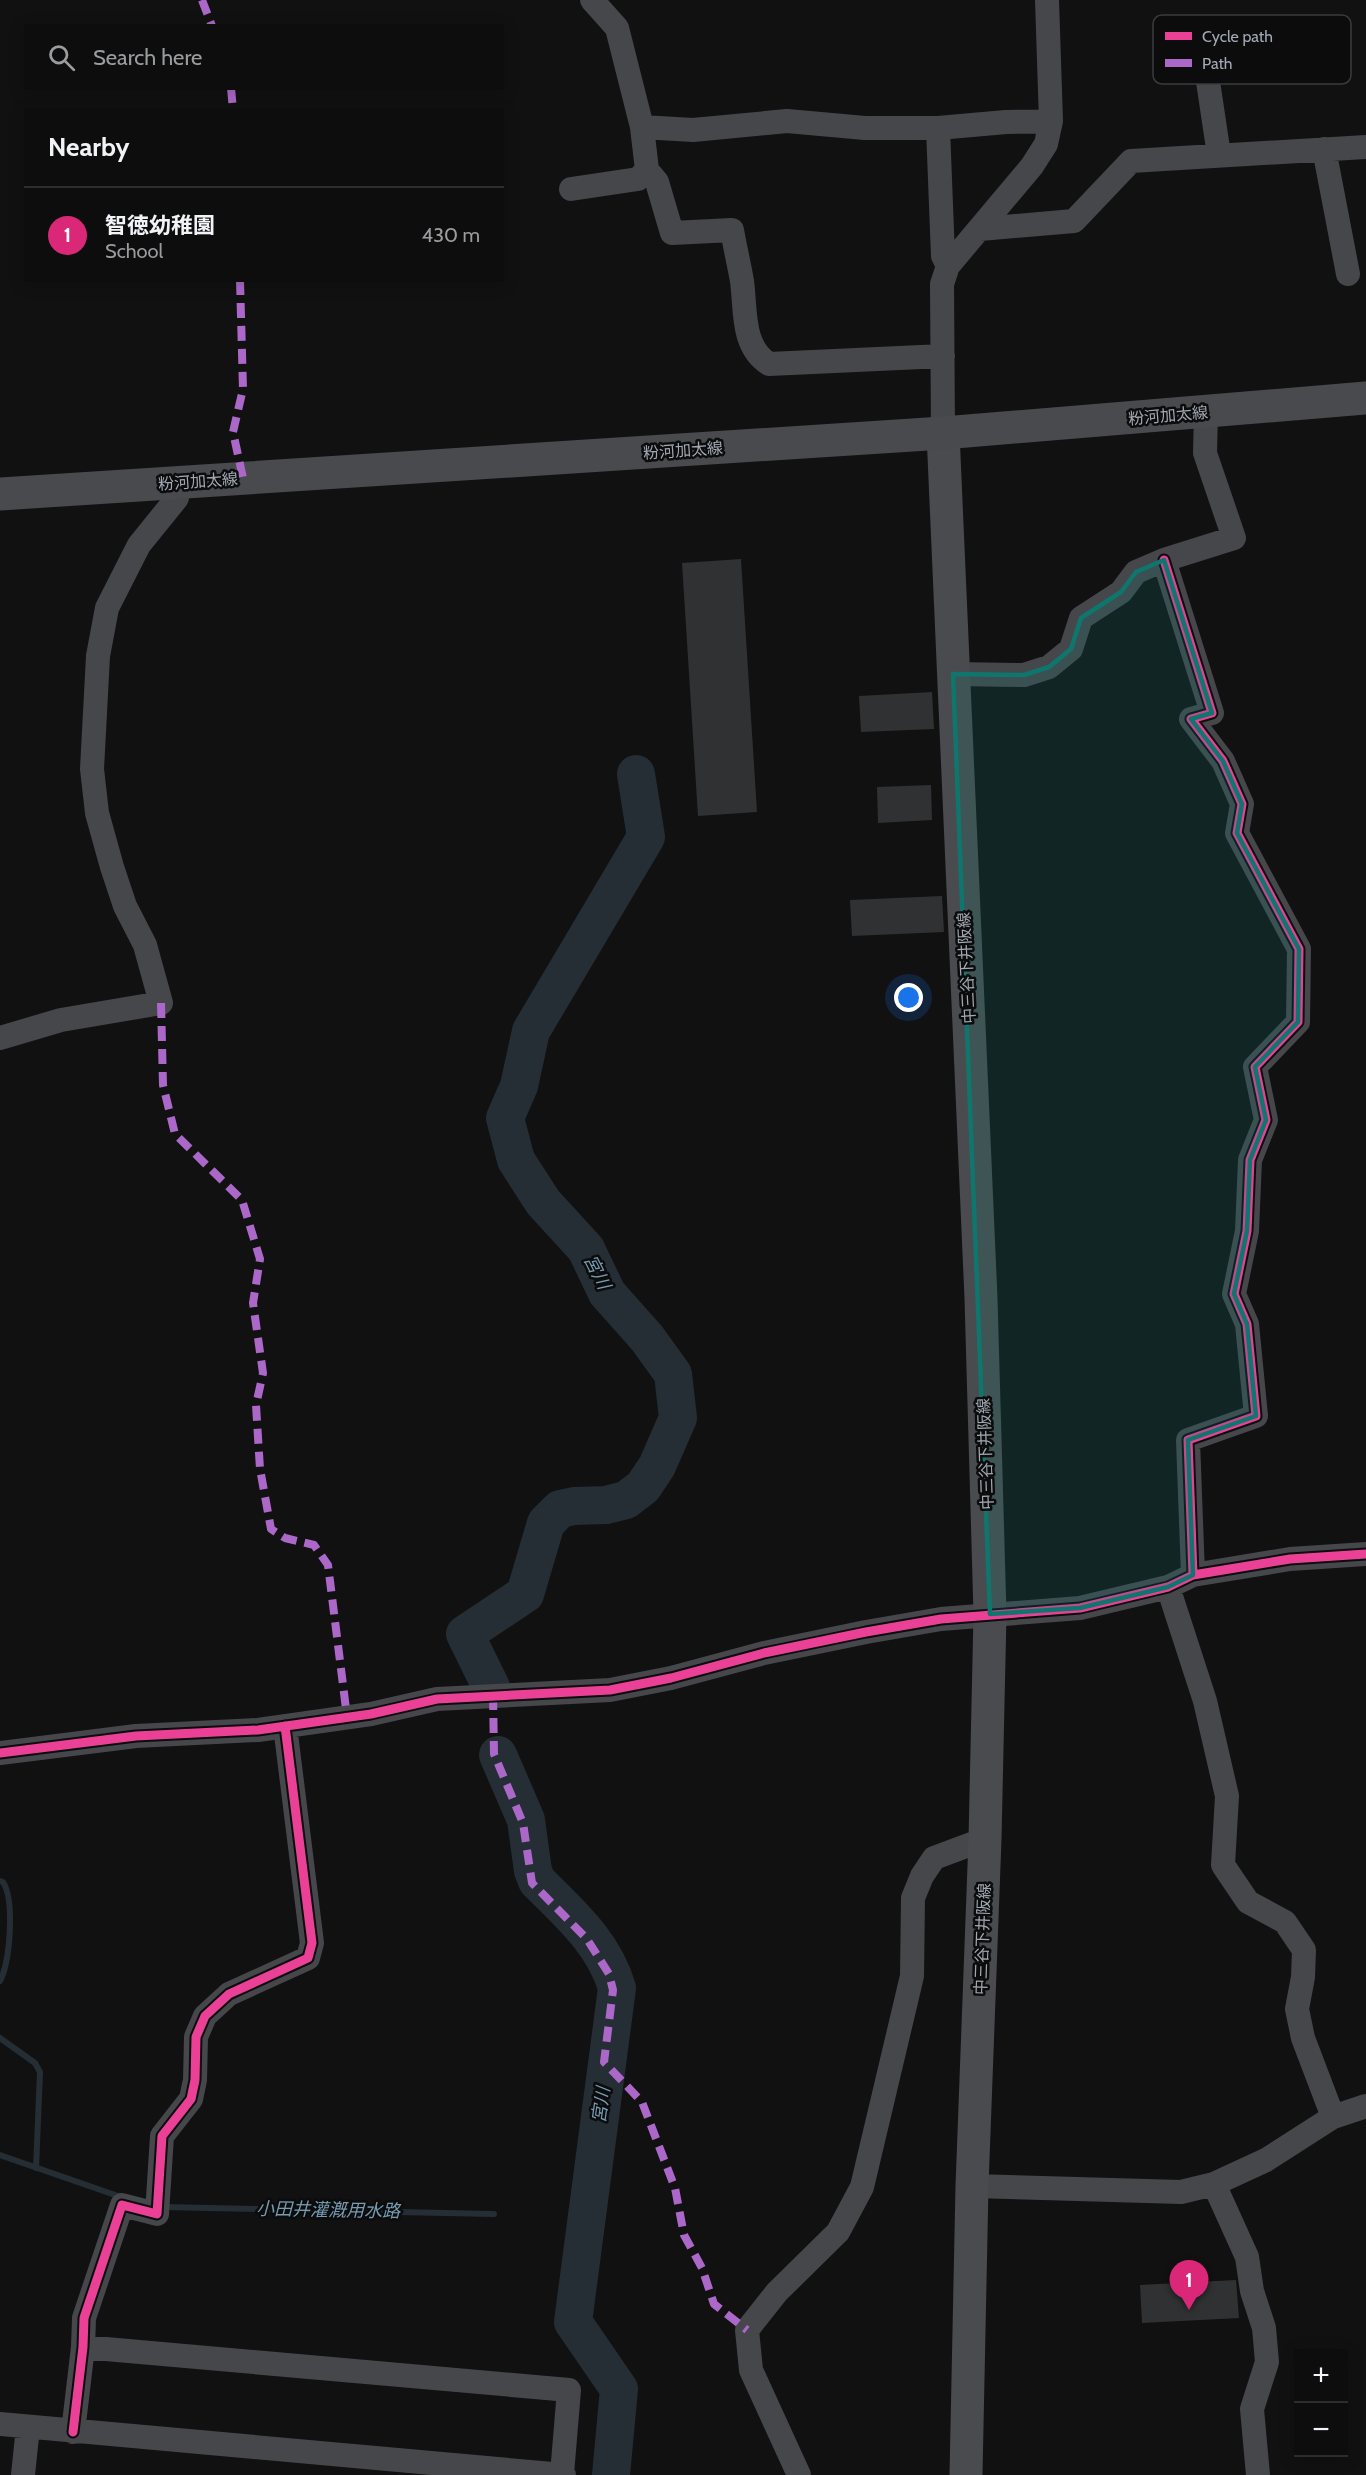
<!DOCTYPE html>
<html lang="en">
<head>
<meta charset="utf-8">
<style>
  body { margin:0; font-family:Cabin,"Noto Sans JP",sans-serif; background:#161617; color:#f1f3f6 }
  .controls { position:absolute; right:18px; bottom:18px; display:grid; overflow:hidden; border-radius:0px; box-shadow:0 3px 15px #0003 }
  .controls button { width:54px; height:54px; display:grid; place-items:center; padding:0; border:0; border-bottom:2px solid #2d2d2e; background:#0d0d0e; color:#f1f3f6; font:30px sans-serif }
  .you { position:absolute; left:909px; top:998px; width:21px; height:21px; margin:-15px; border:4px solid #fff; border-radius:50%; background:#1a73e8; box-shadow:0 0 0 9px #1a73e833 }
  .badge { display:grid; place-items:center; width:39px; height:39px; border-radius:50%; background:#db2777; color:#fff; font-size:20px; font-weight:700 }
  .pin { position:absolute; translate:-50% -50px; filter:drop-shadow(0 2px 3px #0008) }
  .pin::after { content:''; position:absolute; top:32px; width:21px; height:18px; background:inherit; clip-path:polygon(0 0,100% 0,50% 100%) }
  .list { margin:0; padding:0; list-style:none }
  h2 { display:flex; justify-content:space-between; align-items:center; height:78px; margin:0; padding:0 24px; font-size:26px }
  h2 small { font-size:20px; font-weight:400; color:#9a9c9e }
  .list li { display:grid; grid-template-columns:39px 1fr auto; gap:18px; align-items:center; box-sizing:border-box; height:96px; padding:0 24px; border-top:2px solid #2d2d2e }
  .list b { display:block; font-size:22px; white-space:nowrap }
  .list p { margin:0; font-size:20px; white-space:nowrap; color:#9a9c9e }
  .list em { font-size:20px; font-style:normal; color:#9a9c9e }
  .icon { flex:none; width:33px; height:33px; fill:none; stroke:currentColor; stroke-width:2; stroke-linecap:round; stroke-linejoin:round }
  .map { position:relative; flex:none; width:1366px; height:2475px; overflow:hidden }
  .search { position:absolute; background:#0d0d0e; box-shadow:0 3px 15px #0003; left:24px; top:24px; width:480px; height:66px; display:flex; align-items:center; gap:15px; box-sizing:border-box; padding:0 21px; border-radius:0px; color:#9a9c9e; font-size:22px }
  .panel { position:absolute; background:#0d0d0e; box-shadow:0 3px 15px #0003; left:24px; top:108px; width:480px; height:174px; border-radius:0px }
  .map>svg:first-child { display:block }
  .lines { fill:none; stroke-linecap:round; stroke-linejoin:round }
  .stream { stroke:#252e34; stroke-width:6 }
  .river { stroke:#252e34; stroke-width:38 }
  .building { fill:#303133 }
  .minor { stroke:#46474b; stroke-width:24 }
  .secondary { stroke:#4a4b4f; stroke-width:33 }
  .primary { stroke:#484a4d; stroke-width:33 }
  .quiet { stroke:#ac68c9; stroke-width:8; stroke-dasharray:15 8; stroke-linecap:butt }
  .cycleway-casing { stroke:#0c0c0d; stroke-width:13 }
  .cycleway { stroke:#ea4096; stroke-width:9 }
  .marked { fill:#0f766e; fill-opacity:0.2; stroke:#0f766e; stroke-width:4.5; stroke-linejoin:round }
  .labels { text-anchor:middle; stroke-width:5; stroke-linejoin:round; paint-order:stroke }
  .street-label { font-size:16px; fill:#a1a9b4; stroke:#0c0c0d }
  .water-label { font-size:18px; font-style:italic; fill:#769bb2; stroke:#0c0c0d }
  .key { fill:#0c0c0d; stroke:#393b3f; stroke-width:1.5 }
  .key-label { font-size:16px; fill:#a1a9b4 }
</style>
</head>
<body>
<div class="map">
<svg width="1366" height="2475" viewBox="0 0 1366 2475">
  <rect width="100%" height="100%" fill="#111112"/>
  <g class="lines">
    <!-- stream -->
    <path class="stream" d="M0,1881L3,1882C15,1901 10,1962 0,1981
      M0,2038L35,2063L40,2072L36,2168
      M0,2155L121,2197
      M163,2207L494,2214"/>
    <!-- river -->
    <path class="river" d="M491,1687L465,1634L525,1594L546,1523L560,1509L574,1506L606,1505L626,1500L643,1487L657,1466L678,1418L673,1374L647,1338L607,1293L586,1249L543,1202L516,1160L505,1118L519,1086L531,1031L646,837L636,774
      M498,1755L526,1820L533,1871L537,1881C569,1913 604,1943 617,1988L573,2322L619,2389L611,2475"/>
  </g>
  <!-- building -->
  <path class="building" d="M741,559L757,812L698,816L682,563Z
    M932,692L934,729L861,732L859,696Z
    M931,785L932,820L878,823L877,787Z
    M942,896L944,932L852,936L850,900Z
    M1236,2280L1239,2318L1142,2323L1140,2285Z"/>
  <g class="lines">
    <!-- minor -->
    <path class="minor" d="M592,0L617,28L642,127L693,130L787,121L865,128H938
      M1200,28L1219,155
      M1324,149L1348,274
      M647,170L657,182L672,233L732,230C735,247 739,264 742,281C746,310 741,346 769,364L943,356
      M571,189L638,179L647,170L642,127
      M980,229L1074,221L1131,161L1366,147
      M948,266L943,256L938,128L1006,122L1051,121
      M943,433L942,284L948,266L1032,166L1046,144L1051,121L1047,0
      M1164,560L1212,713L1191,719L1223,761L1242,804L1237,833L1299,949L1298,1022L1255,1067L1266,1120L1250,1160L1247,1231L1234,1294L1247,1324L1256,1416L1188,1440L1193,1575
      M953,674L1024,675L1049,667L1071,649L1081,618L1121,592L1136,572L1164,560L1234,538L1205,453L1206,412
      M0,1038L61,1020L161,1003L145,945L125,906L112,867L97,813L92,769L98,656L107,608L139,545L177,498L178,483
      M1168,1587L1205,1701L1227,1796L1223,1865L1248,1902L1285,1922L1304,1950L1303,1977L1297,2009L1303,2038L1333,2117
      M0,1753L136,1736L258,1730L371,1714L437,1699L610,1690L671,1678L764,1653L866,1632L941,1619L1080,1608L1168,1587L1193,1575L1290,1559L1366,1554
      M1214,2184L1247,2257L1252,2291L1264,2328L1267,2362L1252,2409L1258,2475
      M972,2186L1181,2192L1214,2184L1266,2160L1333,2117L1366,2106
      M83,2347L569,2390L562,2474
      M0,2424L564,2475
      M73,2432L83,2347L84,2318L122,2205L157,2214L162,2136L191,2099L195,2080L196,2037L205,2016L229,1994L308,1958L312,1943L285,1726
      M23,2475L28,2427
      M799,2475L751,2370L747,2330L777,2292L838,2232L862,2187L912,1976L913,1898L922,1876L934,1858L985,1839"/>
    <!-- secondary -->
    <path class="secondary" d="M943,433L981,1298L990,1614L985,1839L972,2186L966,2475"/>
    <!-- primary -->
    <path class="primary" d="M0,494L943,433L1366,398"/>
    <!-- quiet -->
    <path class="quiet" d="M202,0L212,26
      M231,88L233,110
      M240,280L243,389L233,432L243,478
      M161,1003L163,1085L175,1134L242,1200L260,1259L253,1303L263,1373L256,1405L260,1469L271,1529L285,1538L314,1545L328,1565L347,1717
      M493,1695L494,1754L523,1823L532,1883L587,1939L609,1974L613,1990L604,2062L642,2102L675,2188L684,2235L702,2268L714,2304L747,2330"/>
    <defs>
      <path id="cycleway" d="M1164,560L1212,713L1191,719L1223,761L1242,804L1237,833L1299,949L1298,1022L1255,1067L1266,1120L1250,1160L1247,1231L1234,1294L1247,1324L1256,1416L1188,1440L1193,1575
        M0,1753L136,1736L258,1730L371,1714L437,1699L610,1690L671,1678L764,1653L866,1632L941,1619L1080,1608L1168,1587L1193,1575L1290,1559L1366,1554
        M73,2432L83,2347L84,2318L122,2205L157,2214L162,2136L191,2099L195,2080L196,2037L205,2016L229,1994L308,1958L312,1943L285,1726"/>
    </defs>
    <!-- cycleway casing -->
    <use href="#cycleway" class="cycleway-casing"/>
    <!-- cycleway -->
    <use href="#cycleway" class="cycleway"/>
  </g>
  <!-- marked area -->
  <path class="marked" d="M1164,560L1212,713L1191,719L1223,761L1242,804L1237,833L1299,949L1298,1022L1255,1067L1266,1120L1250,1160L1247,1231L1234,1294L1247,1324L1256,1416L1188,1440L1193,1575L1168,1587L1080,1608L990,1614L953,674L1024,675L1049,667L1071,649L1081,618L1121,592L1136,572Z"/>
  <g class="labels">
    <!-- street labels -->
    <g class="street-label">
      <text transform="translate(1168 415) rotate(-5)" y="6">粉河加太線</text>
      <text transform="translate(683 450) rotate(-4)" y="6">粉河加太線</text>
      <text transform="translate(198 481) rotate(-4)" y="6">粉河加太線</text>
      <text transform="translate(966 968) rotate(-93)" y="6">中三谷下井阪線</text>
      <text transform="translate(985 1454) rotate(-92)" y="6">中三谷下井阪線</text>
      <text transform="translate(982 1939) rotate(-88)" y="6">中三谷下井阪線</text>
    </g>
    <!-- water labels -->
    <g class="water-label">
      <text transform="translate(597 1272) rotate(63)" y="6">宮川</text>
      <text transform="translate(601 2105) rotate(-82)" y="6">宮川</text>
      <text transform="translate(328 2210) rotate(1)" y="6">小田井灌漑用水路</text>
    </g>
  </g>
  <!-- legend -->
  <rect x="1153" y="15" width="198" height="69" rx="9" class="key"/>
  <rect x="1165" y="32" width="27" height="8" fill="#ea4096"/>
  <rect x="1165" y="59" width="27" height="8" fill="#ac68c9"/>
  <g class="key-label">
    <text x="1202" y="42">Cycle path</text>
    <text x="1202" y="69">Path</text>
  </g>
</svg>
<div class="controls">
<button>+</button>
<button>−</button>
</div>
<div class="you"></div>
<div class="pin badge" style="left:1189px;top:2310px">1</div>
<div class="search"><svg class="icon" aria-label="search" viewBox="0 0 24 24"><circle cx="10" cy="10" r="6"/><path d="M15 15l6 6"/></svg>Search here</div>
<section class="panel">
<h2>Nearby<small></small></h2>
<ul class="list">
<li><span class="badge">1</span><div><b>智徳幼稚園</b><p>School</p></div><em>430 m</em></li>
</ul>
</section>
</div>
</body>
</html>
